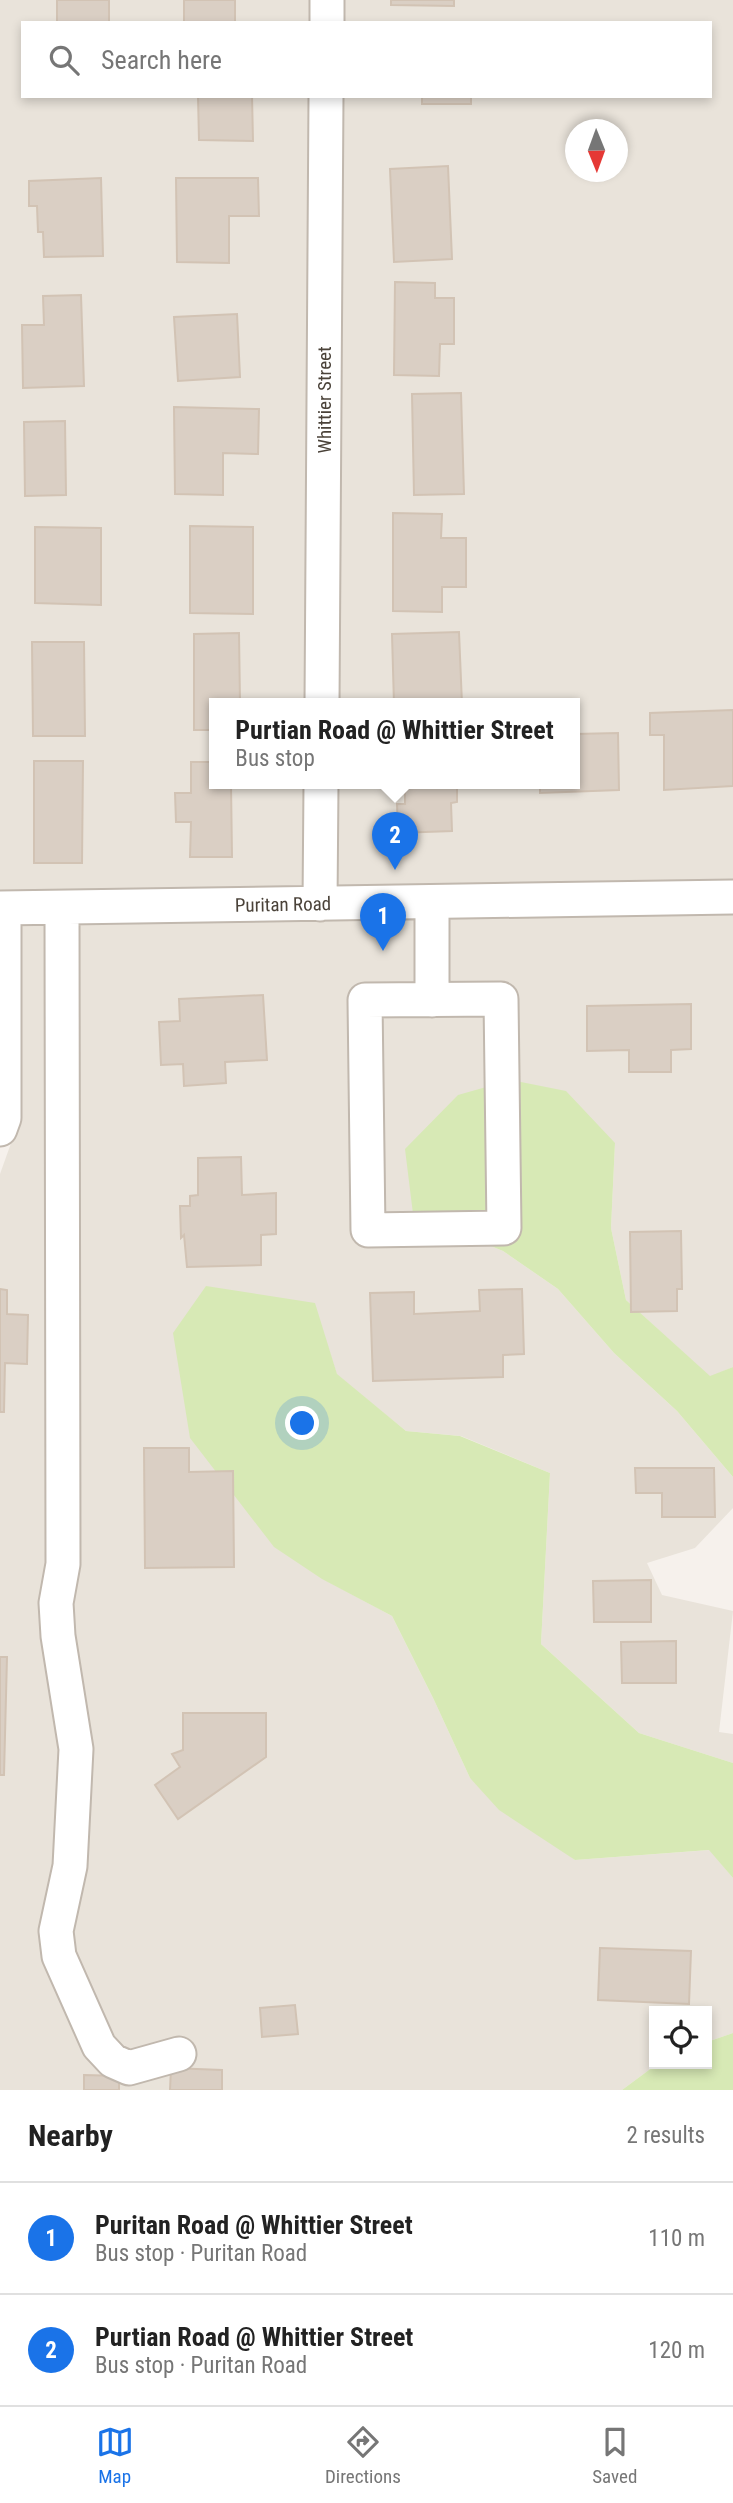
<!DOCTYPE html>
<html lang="en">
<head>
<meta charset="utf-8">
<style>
  body { margin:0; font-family:"Roboto Condensed",sans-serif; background:#f6f6f6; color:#222 }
  .controls { position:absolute; right:21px; bottom:21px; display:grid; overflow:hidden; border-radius:0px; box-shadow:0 4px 10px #0003 }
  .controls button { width:63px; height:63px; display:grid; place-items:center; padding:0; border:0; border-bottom:2px solid #e0e0e0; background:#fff; color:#222; font:35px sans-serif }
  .compass { position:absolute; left:565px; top:119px; width:63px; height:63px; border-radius:50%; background:#fff; box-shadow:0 4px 10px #0003; rotate:179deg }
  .you { position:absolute; left:303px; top:1424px; width:24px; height:24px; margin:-18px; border:5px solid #fff; border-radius:50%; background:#1a73e8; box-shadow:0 0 0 10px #1a73e833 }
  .badge { display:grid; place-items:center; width:46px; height:46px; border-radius:50%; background:#1a73e8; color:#fff; font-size:23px; font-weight:700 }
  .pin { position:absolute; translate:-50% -58px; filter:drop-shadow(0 2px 4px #0008) }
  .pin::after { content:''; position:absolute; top:37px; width:24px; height:21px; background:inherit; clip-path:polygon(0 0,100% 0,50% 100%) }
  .popup { position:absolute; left:209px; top:698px; width:371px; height:91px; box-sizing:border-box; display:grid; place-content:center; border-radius:0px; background:#fff; filter:drop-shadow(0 2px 5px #0005); font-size:23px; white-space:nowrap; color:#767676 }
  .popup b { font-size:26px; color:#222 }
  .popup::after { content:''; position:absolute; left:50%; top:100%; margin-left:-14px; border:14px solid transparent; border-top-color:#fff }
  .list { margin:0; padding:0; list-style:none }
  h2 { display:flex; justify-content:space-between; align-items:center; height:91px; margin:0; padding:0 28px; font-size:30px }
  h2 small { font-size:23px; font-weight:400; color:#767676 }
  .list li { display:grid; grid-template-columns:46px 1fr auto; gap:21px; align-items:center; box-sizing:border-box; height:112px; padding:0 28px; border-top:2px solid #e0e0e0 }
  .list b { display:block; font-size:26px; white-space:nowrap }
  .list p { margin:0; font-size:23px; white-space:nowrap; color:#767676 }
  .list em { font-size:23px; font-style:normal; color:#767676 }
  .icon { flex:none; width:38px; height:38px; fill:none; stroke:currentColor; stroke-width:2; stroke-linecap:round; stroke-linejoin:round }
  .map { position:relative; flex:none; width:733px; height:2090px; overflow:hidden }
  .search { position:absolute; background:#fff; box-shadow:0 4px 10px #0003; left:21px; right:21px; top:21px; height:77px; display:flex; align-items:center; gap:18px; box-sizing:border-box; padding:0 24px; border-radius:0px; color:#767676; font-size:26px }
  .sheet { height:315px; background:#fff }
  nav { display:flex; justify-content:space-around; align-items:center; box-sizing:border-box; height:98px; border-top:2px solid #e0e0e0; background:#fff; font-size:19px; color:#767676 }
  nav a { display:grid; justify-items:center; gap:4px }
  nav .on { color:#1a73e8 }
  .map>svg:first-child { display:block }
  .residential { fill:#e9e3da; fill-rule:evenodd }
  .green { fill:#d7e9b5 }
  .building { fill:#dacfc4; stroke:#d2c3b4; stroke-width:2 }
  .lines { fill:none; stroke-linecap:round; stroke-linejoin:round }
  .minor-casing { stroke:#c1b8ae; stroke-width:37 }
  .minor { stroke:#fff; stroke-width:33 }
  .labels { text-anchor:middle; stroke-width:6; stroke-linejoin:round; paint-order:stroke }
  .street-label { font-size:19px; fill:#4a4239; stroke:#fff }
</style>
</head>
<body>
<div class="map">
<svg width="733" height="2090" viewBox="0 0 733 2090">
  <rect width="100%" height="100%" fill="#f6f1ec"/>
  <!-- residential -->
  <path class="residential" d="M0,0H312V23H23V96H311L306,704H215V784H305V887L0,891Z
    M343,0H733V879L336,886L337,784H575V704H337L342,96H710V23H343ZM576,130H618V172H576Z
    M733,914V1367L710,1377L626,1300L611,1228L615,1143L414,1214L503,1251L558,1289L614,1353L677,1411L733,1477V1508L695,1548L647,1563L662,1595L733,1611L719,1732L733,1734V1763L639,1733L541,1644L550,1473L461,1436L406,1431L337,1375L314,1303L323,1579L392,1616L434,1700L470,1778L575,1860L710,1850L733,1878V2033L707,2042V2011H654V2064H657L622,2090H0V1174L20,1118V926Z"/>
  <!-- green -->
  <path class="green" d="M511,1080L566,1091L615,1143L611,1228L626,1300L710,1376L733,1367V1477L677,1411L614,1353L558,1289L503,1251L413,1214L405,1149L458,1095Z
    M206,1286L315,1303L337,1374L406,1431L460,1436L550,1473L541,1644L639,1733L733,1763V1878L709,1850L575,1860L499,1810L470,1778L434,1700L392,1616L322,1579L274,1547L190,1438L173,1333Z
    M733,2033V2090H622L657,2064H707V2042Z"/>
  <!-- building -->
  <path class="building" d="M57,0H109V23H57Z
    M184,0H235V23H184Z
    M391,0H454V6L391,5Z
    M198,96H252L253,141L199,140Z
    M422,96H471V104H422Z
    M448,166L452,259L394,262L390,169Z
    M101,178L103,256L44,257L43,232H38L37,206H29V181Z
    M176,178H258L259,216H229V263L177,262Z
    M395,282L435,283V298H454V344H440L439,376L394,375Z
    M81,295L84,386L23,388L22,325H44L43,296Z
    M237,314L240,377L178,381L174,317Z
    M461,393L464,494L414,495L412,394Z
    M174,407L259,409L258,454L223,453V495L175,494Z
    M65,421L66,495L25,496L24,422Z
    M393,513L442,514L441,538H466V587H442V612L393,611Z
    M190,526L253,527V614L190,613Z
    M35,527L101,528V605L35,603Z
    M459,632L462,704H394L392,634Z
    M239,633L240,704H215V730H194V634Z
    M32,642H84L85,736H33Z
    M733,710V786L664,790V735H650V713Z
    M618,733L619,790L540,793V784H575V734Z
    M34,761H83L82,863H34Z
    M191,762H215V784H231L232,857H190L191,822H176L175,793H191Z
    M405,784H457V802L451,803L452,831L398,833L397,804H405Z
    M263,995L267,1060L225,1062L226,1083L184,1086L183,1064L161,1065L159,1022L180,1021L179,999Z
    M691,1004V1049L671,1050V1072H629V1050L587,1051V1006Z
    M241,1157L242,1195L276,1193V1234L261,1235V1265L187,1267L184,1235L181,1238L180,1206H190V1196L198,1195V1158Z
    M681,1231L682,1289H677V1311L631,1312L630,1232Z
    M0,1289L7,1290V1314L28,1315L27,1364L5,1363L4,1412H0Z
    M522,1289L524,1354L503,1355V1377L373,1381L370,1293L414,1292V1314L480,1311L479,1290Z
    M144,1448H189V1472L233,1471L234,1567L145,1568Z
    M635,1468H714L715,1517H662V1493H636Z
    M651,1580V1622H594L593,1581Z
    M676,1641V1683H622L621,1642Z
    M0,1657H7L4,1775H0Z
    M183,1713H266V1757L178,1819L155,1785L180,1767L172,1754L183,1750Z
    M600,1948L691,1951L689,2004L598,2000Z
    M295,2005L298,2034L262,2037L260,2008Z
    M171,2068L222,2070V2090H170Z
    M84,2075L119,2076V2090H84Z"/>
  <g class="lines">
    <defs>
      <path id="minor" d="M327,23V0
        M322,704L326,96
        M432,902V1000
        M320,904L321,784
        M0,908L733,897
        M62,908L63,1564L56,1603L58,1636L76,1749L70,1866L56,1931L59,1956L99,2046L113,2061L129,2068L179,2054
        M501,999L504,1228L368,1230L365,1000Z
        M0,1129L4,1118V908"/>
    </defs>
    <!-- minor casing -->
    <use href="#minor" class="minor-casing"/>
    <!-- minor -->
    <use href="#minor" class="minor"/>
  </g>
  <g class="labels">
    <!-- street labels -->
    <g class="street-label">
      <text transform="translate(324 400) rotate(-90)" y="7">Whittier Street</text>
      <text transform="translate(283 904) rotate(-1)" y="7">Puritan Road</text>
    </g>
  </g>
</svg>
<div class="controls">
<button><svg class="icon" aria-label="locate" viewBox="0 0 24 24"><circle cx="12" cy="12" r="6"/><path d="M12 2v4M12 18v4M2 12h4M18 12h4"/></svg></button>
</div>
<svg class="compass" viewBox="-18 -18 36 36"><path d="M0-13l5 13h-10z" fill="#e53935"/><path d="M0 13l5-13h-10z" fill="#767676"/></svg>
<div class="you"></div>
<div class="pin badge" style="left:383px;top:951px">1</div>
<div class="pin badge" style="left:395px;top:870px">2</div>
<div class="popup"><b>Purtian Road @ Whittier Street</b>Bus stop</div>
<div class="search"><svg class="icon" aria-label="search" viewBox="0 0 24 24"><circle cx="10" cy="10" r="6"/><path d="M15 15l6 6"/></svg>Search here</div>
</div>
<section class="sheet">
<h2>Nearby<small>2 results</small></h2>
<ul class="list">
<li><span class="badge">1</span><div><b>Puritan Road @ Whittier Street</b><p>Bus stop · Puritan Road</p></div><em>110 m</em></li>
<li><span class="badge">2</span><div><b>Purtian Road @ Whittier Street</b><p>Bus stop · Puritan Road</p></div><em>120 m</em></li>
</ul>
</section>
<nav>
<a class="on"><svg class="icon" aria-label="map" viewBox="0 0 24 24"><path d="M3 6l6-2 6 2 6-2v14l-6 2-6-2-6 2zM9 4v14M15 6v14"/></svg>Map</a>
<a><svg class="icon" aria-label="directions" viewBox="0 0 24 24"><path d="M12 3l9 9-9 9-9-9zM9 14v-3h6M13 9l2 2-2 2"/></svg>Directions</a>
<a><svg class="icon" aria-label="saved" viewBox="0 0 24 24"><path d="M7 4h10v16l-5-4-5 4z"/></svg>Saved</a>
</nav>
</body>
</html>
